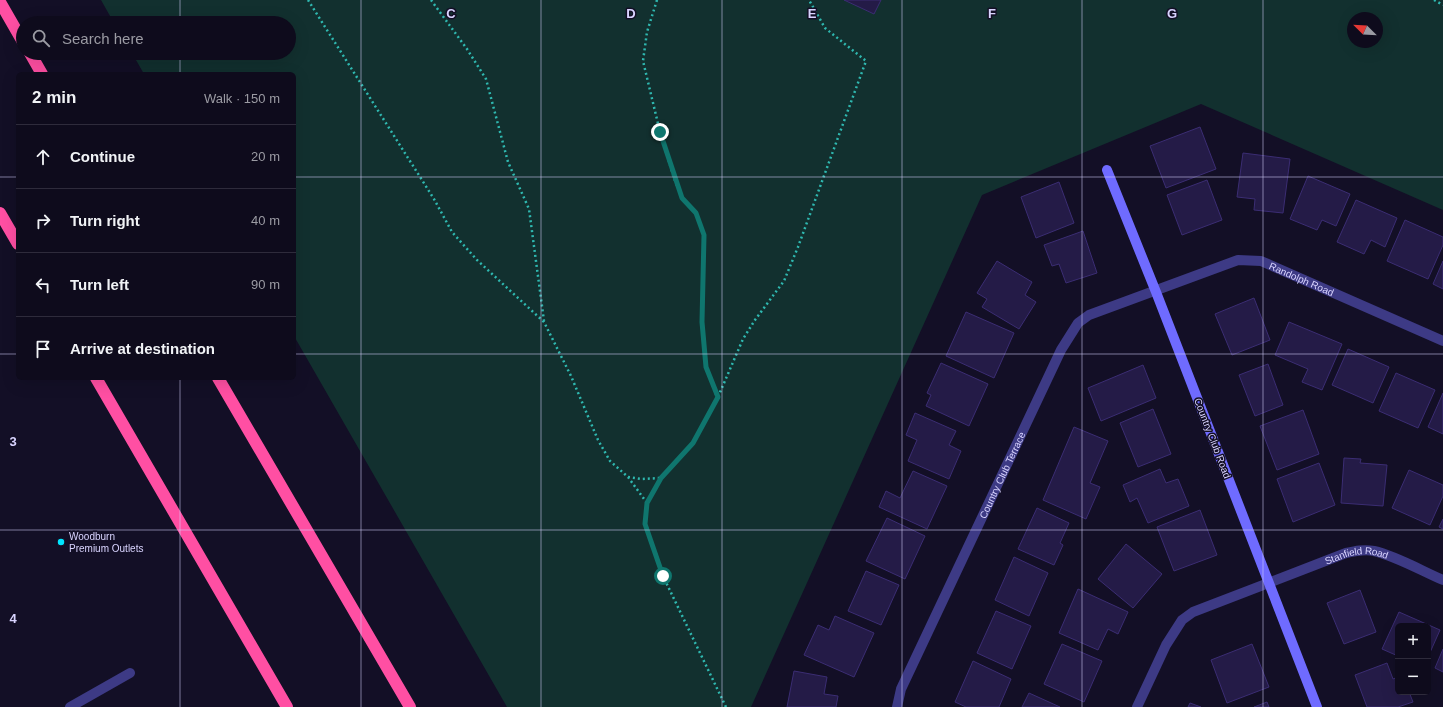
<!DOCTYPE html>
<html lang="en">
<head>
<meta charset="utf-8">
<style>
  body { margin:0; font-family:Arial,sans-serif; background:#1c1929; color:#f1f3f6 }
  .controls { position:absolute; right:12px; bottom:12px; display:grid; overflow:hidden; border-radius:6px; box-shadow:0 4px 16px #0002 }
  .controls button { width:36px; height:36px; display:grid; place-items:center; padding:0; border:0; border-bottom:1px solid #2e2b3b; background:#0e0b1c; color:#f1f3f6; font:20px sans-serif }
  .compass { position:absolute; left:1347px; top:12px; width:36px; height:36px; border-radius:50%; background:#0e0b1c; box-shadow:0 4px 16px #0002; rotate:294deg }
  .stop { position:absolute; width:12px; height:12px; margin:-9px; border:3px solid #0f766e; border-radius:50%; background:#fff }
  .stop.end { background:#0f766e; border-color:#fff; box-shadow:0 1px 4px #0008 }
  .list { margin:0; padding:0; list-style:none }
  h2 { display:flex; justify-content:space-between; align-items:center; height:52px; margin:0; padding:0 16px; font-size:17px }
  h2 small { font-size:13px; font-weight:400; color:#9b9ba3 }
  .list li { display:grid; grid-template-columns:26px 1fr auto; gap:12px; align-items:center; box-sizing:border-box; height:64px; padding:0 16px; border-top:1px solid #2e2b3b }
  .list b { display:block; font-size:15px; white-space:nowrap }
  .list em { font-size:13px; font-style:normal; color:#9b9ba3 }
  .icon { flex:none; width:22px; height:22px; fill:none; stroke:currentColor; stroke-width:2; stroke-linecap:round; stroke-linejoin:round }
  .map { position:relative; flex:none; width:1443px; height:707px; overflow:hidden }
  .search { position:absolute; background:#0e0b1c; box-shadow:0 4px 16px #0002; left:16px; top:16px; width:280px; height:44px; display:flex; align-items:center; gap:10px; box-sizing:border-box; padding:0 14px; border-radius:22px; color:#9b9ba3; font-size:15px }
  .panel { position:absolute; background:#0e0b1c; box-shadow:0 4px 16px #0002; left:16px; top:72px; width:280px; height:308px; border-radius:6px }
  .map>svg:first-child { display:block }
  .green { fill:#12302f; fill-rule:evenodd }
  .building { fill:#241b47; stroke:#3b2d73 }
  .lines { fill:none; stroke-linecap:round; stroke-linejoin:round }
  .path { stroke:#2fb8b0; stroke-width:2.5; stroke-dasharray:2 3; stroke-linecap:butt }
  .lane { stroke:#3d3a85; stroke-width:10 }
  .street { stroke:#3d3a85; stroke-width:10 }
  .secondary { stroke:#6f6bff; stroke-width:10 }
  .highway { stroke:#ff4fa3; stroke-width:12 }
  .route { stroke:#0f766e; stroke-width:5 }
  .grid { fill:none; stroke:#d9d4ff; stroke-width:1; stroke-opacity:0.55 }
  .poi-dot { fill:#00e5ff; stroke:#130f26; stroke-width:1.5 }
  .labels { text-anchor:middle; stroke-width:3; stroke-linejoin:round; paint-order:stroke }
  .street-label { font-size:10px; fill:#d9d4ff; stroke:#130f26 }
  .poi-label { font-size:10px; fill:#d9d4ff; stroke:#130f26; text-anchor:start }
  .grid-label { font-size:13px; text-anchor:middle; font-weight:bold; fill:#d9d4ff; stroke:#130f26; stroke-width:3; stroke-linejoin:round; paint-order:stroke }
</style>
</head>
<body>
<div class="map">
<svg width="1443" height="707" viewBox="0 0 1443 707">
  <rect width="100%" height="100%" fill="#130f26"/>
  <!-- green -->
  <path class="green" d="M101,0H1443V210L1201,104L982,195L751,707H507L294,336V74H144L132,53H289V23H114ZM1353,18H1377V42H1353Z"/>
  <!-- building -->
  <path class="building" d="M844,0H881L874,14Z
    M1200,127L1216,169L1166,188L1150,146Z
    M1243,153L1290,159L1283,213L1254,210L1255,199L1237,197Z
    M1308,176L1350,194L1336,226L1322,220L1317,230L1290,219Z
    M1207,180L1222,220L1182,235L1167,195Z
    M1059,182L1074,223L1036,238L1021,197Z
    M1356,200L1397,218L1385,247L1371,240L1364,254L1337,242Z
    M1405,220L1443,237V245L1428,279L1387,261Z
    M1083,231L1097,273L1066,283L1059,264L1052,266L1044,245Z
    M997,261L1032,282L1025,295L1036,302L1019,329L982,307L987,299L977,293Z
    M1443,261V289L1433,284Z
    M1254,298L1270,340L1232,355L1215,314Z
    M966,312L1014,333L994,378L946,356Z
    M1289,322L1342,344L1322,390L1302,382L1308,369L1275,355Z
    M1348,349L1389,367L1373,403L1332,385Z
    M941,363L988,384L969,426L926,406L931,395L927,393Z
    M1268,364L1283,405L1255,416L1239,375Z
    M1143,365L1156,398L1101,421L1088,388Z
    M1396,373L1435,390L1418,428L1379,411Z
    M1443,393V434L1428,427Z
    M1153,409L1171,454L1138,467L1120,423Z
    M1303,410L1319,454L1277,470L1260,426Z
    M915,413L956,431L949,445L961,451L949,479L908,461L917,440L906,435Z
    M1074,427L1108,441L1090,483L1100,487L1086,519L1043,500Z
    M1344,458L1361,459L1360,463L1387,465L1383,506L1341,503Z
    M1319,463L1335,505L1293,522L1277,479Z
    M1160,469L1166,483L1178,479L1189,506L1148,523L1137,498L1130,502L1123,485Z
    M1409,470L1443,485V496L1430,525L1392,508Z
    M913,471L947,486L927,529L879,507L886,491L900,498Z
    M1037,508L1069,523L1060,543L1063,545L1054,565L1018,549Z
    M1200,510L1217,555L1174,571L1157,527Z
    M887,518L925,536L905,579L866,561Z
    M1443,519V529L1439,527Z
    M1126,544L1162,574L1133,608L1098,579Z
    M1014,557L1048,573L1029,616L995,600Z
    M866,571L899,585L881,625L848,611Z
    M1078,589L1128,612L1118,634L1108,629L1098,650L1059,633Z
    M1360,590L1376,632L1344,644L1327,603Z
    M996,611L1031,626L1012,669L977,653Z
    M1399,612L1440,630L1428,657V626H1398V656L1382,649Z
    M835,616L874,633L854,677L804,655L818,625L829,630Z
    M1062,644L1102,661L1084,702L1044,684Z
    M1252,644L1269,687L1227,703L1211,660Z
    M1443,649V672L1435,668Z
    M973,661L1011,679L999,707H966L955,702Z
    M1387,663L1393,679L1398,677V692H1409L1413,702L1398,707H1367L1355,675Z
    M794,671L827,677L824,694L838,696L836,707H787Z
    M1029,693L1060,707H1022Z
    M1267,702L1269,707H1254Z
    M1190,703L1201,707H1188Z"/>
  <g class="lines">
    <!-- path -->
    <path class="path" d="M308,0L434,199L452,232L477,260L544,322L571,376L598,440L610,461L628,477L641,479L660,478
      M431,0L467,49L486,79L508,162L529,209L544,321
      M657,0L647,32L643,61L660,132L674,178L682,198L696,213L704,235L702,322L706,367L717,397
      M1434,0L1443,5
      M628,477L647,503
      M726,707L663,576L645,524L647,503L661,478L693,443L718,397L743,339L755,320L784,281L798,247L866,61L825,28L809,0"/>
    <!-- lane -->
    <path class="lane" d="M70,707L130,673"/>
    <!-- street -->
    <g class="street">
      <path id="s1" d="M897,707L901,689L1061,350L1078,323L1089,315L1238,260L1261,261L1443,341"/>
      <path id="s2" d="M1137,707L1166,645L1182,620L1193,612L1346,553C1355,551 1364,549 1374,551C1396,556 1422,571 1443,580"/>
    </g>
    <!-- secondary -->
    <path class="secondary" d="M1107,170L1156,292L1317,707"/>
    <!-- highway -->
    <path class="highway" d="M0,2L23,42
      M30,53L42,74
      M0,213L18,244
      M96,378L287,707
      M218,378L410,707"/>
  </g>
  <g class="lines">
    <!-- route -->
    <path class="route" d="M660,132L682,198L696,213L704,235L702,322L706,367L718,397L693,443L661,478L647,503L645,524L663,576"/>
  </g>
  <!-- grid -->
  <path class="grid" d="M180,0V23M361,0V707M541,0V707M722,0V707M902,0V707M1082,0V707M1263,0V707M180,53V74M0,177H18M294,177H1443M0,354H18M294,354H1443M180,378V707M0,530H1443"/>
  <!-- markers -->
  <circle class="poi-dot" cx="61" cy="542" r="4"/>
  <g class="labels">
    <!-- street labels -->
    <g class="street-label">
      <text dy="4" stroke="none"><textPath href="#s1" startOffset="665">Randolph Road</textPath></text>
      <text transform="translate(1213 438) rotate(69)" y="4">Country Club Road</text>
      <text dy="4" stroke="none"><textPath href="#s1" startOffset="255">Country Club Terrace</textPath></text>
      <text dy="4" stroke="none"><textPath href="#s2" startOffset="286">Stanfield Road</textPath></text>
    </g>
    <!-- poi labels -->
    <g class="poi-label">
      <text x="69" y="540">Woodburn<tspan x="69" dy="12">Premium Outlets</tspan></text>
    </g>
  </g>
  <g class="grid-label">
    <text x="451" y="18">C</text>
    <text x="631" y="18">D</text>
    <text x="812" y="18">E</text>
    <text x="992" y="18">F</text>
    <text x="1172" y="18">G</text>
    <text x="13" y="446">3</text>
    <text x="13" y="623">4</text>
  </g>
</svg>
<div class="controls">
<button>+</button>
<button>−</button>
</div>
<svg class="compass" viewBox="-18 -18 36 36"><path d="M0-13l5 13h-10z" fill="#e53935"/><path d="M0 13l5-13h-10z" fill="#9b9ba3"/></svg>
<div class="stop" style="left:663px;top:576px"></div>
<div class="stop end" style="left:660px;top:132px"></div>
<div class="search"><svg class="icon" aria-label="search" viewBox="0 0 24 24"><circle cx="10" cy="10" r="6"/><path d="M15 15l6 6"/></svg>Search here</div>
<section class="panel">
<h2>2 min<small>Walk · 150 m</small></h2>
<ul class="list">
<li><svg class="icon" aria-label="ahead" viewBox="0 0 24 24"><path d="M12 20V5M6 11l6-6 6 6"/></svg><div><b>Continue</b></div><em>20 m</em></li>
<li><svg class="icon" aria-label="right" viewBox="0 0 24 24"><path d="M7 20v-9h11M14 6l5 5-5 5"/></svg><div><b>Turn right</b></div><em>40 m</em></li>
<li><svg class="icon" aria-label="left" viewBox="0 0 24 24"><path d="M17 20v-9H6M10 6l-5 5 5 5"/></svg><div><b>Turn left</b></div><em>90 m</em></li>
<li><svg class="icon" aria-label="arrive" viewBox="0 0 24 24"><path d="M6 21V4h12l-3 4 3 4H6"/></svg><div><b>Arrive at destination</b></div></li>
</ul>
</section>
</div>
</body>
</html>
